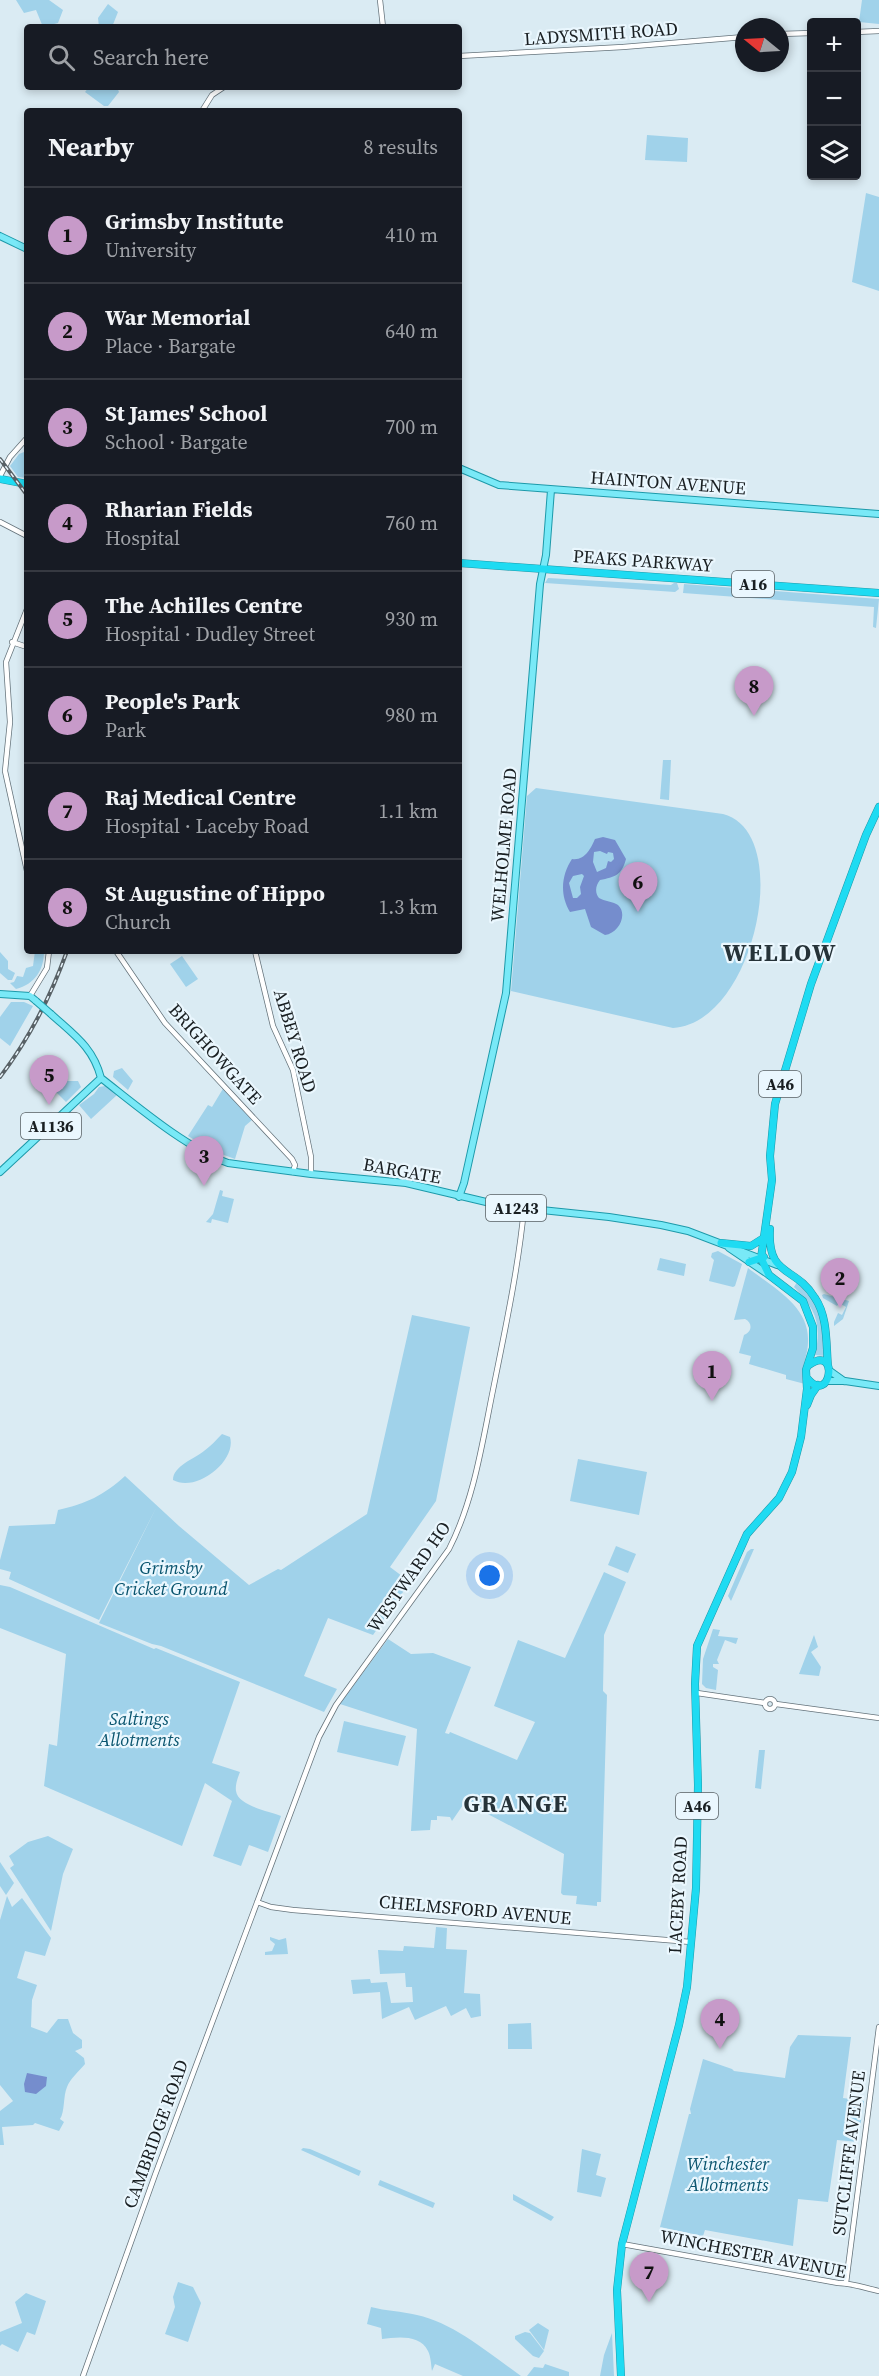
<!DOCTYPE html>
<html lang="en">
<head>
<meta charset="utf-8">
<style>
  body { margin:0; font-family:"Source Serif 4",serif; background:#20242c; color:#f1f3f6 }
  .controls { position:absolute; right:18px; top:18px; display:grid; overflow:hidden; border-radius:6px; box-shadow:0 3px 9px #0003 }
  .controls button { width:54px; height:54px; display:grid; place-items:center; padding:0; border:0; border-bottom:2px solid #363941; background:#171b24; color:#f1f3f6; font:30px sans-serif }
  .compass { position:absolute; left:735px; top:18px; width:54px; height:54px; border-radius:50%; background:#171b24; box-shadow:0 3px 9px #0003; rotate:288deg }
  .you { position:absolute; left:490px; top:1576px; width:21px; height:21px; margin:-15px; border:4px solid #fff; border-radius:50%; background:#1a73e8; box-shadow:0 0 0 9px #1a73e833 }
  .badge { display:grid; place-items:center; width:39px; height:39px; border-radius:50%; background:#c79ac9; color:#111; font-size:20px; font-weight:700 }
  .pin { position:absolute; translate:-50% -50px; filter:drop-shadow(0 2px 3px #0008) }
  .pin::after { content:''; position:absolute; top:32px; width:21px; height:18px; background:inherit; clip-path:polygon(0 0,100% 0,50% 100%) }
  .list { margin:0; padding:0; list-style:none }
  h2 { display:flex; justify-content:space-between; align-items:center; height:78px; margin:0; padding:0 24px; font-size:26px }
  h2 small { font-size:20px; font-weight:400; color:#9ea1a6 }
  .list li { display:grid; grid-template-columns:39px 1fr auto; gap:18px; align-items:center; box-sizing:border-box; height:96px; padding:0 24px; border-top:2px solid #363941 }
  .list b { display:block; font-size:22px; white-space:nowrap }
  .list p { margin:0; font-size:20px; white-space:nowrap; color:#9ea1a6 }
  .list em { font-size:20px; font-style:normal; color:#9ea1a6 }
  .icon { flex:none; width:33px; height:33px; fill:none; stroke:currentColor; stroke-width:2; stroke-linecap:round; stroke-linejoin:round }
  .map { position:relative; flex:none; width:879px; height:2376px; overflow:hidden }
  .search { position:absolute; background:#171b24; box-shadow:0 3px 9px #0003; left:24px; top:24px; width:438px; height:66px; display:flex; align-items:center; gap:15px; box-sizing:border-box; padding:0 21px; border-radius:6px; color:#9ea1a6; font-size:22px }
  .panel { position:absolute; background:#171b24; box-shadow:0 3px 9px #0003; left:24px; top:108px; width:438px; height:846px; border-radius:6px }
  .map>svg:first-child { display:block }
  .green { fill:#a0d2ea }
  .water { fill:#758dcd; fill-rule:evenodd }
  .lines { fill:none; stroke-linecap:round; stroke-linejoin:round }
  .minor-casing { stroke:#65737b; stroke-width:6 }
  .major-casing { stroke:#1d99a9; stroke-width:8 }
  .highway-casing { stroke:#1d99a9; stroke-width:8 }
  .minor { stroke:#fff; stroke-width:4.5 }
  .major { stroke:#79e9f7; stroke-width:6 }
  .highway { stroke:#1fdbf2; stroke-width:7 }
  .rail-casing { stroke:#586166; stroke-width:4 }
  .rail { stroke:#eaf7fe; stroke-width:1.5; stroke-dasharray:4.5; stroke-linecap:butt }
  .major-bridge-casing { stroke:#1d99a9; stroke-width:8; stroke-linecap:butt }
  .major-bridge { stroke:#79e9f7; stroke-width:6 }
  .labels { text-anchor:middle; stroke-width:4.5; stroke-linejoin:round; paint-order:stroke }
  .shield { fill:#eaf7fe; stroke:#586064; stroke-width:1.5 }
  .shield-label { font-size:16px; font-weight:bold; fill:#191f22 }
  .street-label { font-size:18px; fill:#191f22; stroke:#eaf7fe }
  .park-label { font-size:18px; font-style:italic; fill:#0a556f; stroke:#eaf7fe }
  .district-label { font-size:24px; font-weight:bold; letter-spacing:1.5px; fill:#263339; stroke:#eaf7fe }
</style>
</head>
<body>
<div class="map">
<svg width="879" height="2376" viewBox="0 0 879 2376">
  <rect width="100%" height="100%" fill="#daebf3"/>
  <!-- green -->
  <path class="green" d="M16,0H49L63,10L58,23L43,27L36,10L24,13Z
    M862,0H879V24L859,22Z
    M108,4L118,12L112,27H99L98,18Z
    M89,87H117L119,92L108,106H104L85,92Z
    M647,135L688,138L687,162L645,160Z
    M866,193L879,197V291L852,282Z
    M24,452L27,453V478L18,477L10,466L19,454Z
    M548,578L671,585L674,583H677L679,589L675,592L545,583Z
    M684,584L879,599L876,628L873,627L874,607L683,593Z
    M663,760H671L669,800L660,799Z
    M536,788L723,814C795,832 755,1023 673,1028L511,991L527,796Z
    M35,951H44C44,970 35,984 16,989L10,983L14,982L17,976L23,977L26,968L33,966Z
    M0,952L8,961V969L15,973L12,980H8L0,973Z
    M182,956L198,979L186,987L170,964Z
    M11,1002H24L33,1006L10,1046L0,1038V1017Z
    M122,1068L133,1081L128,1090L113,1077L114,1071Z
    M53,1081H78L81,1087L66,1102L49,1085Z
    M105,1086L117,1095L91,1119L79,1105L94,1094L99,1087Z
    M224,1087L252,1120L245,1126L235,1159L213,1151L188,1136L208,1105L212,1107Z
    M220,1190L223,1191L222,1196L234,1199L228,1223L212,1219L211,1223L206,1222L213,1214Z
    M718,1251L742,1264L735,1286L733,1287L709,1281L714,1260L711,1257L712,1253Z
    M660,1258L686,1264L684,1276L657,1270Z
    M748,1268C772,1287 810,1306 808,1342C808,1357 799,1368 805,1384L786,1379V1375L749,1364L751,1356L739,1353L744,1335C752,1332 753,1323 745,1319L734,1320Z
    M797,1282C823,1303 823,1325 825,1356L815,1355C822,1324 816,1309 794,1287Z
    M824,1294L849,1301L843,1319L834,1326V1322L838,1313L842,1315L846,1307L839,1303L837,1306L823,1298L822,1295Z
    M412,1315L470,1327L436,1501L390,1567L410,1582L373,1635L328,1618L304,1676L337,1689L324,1712L161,1646L152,1644L99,1623L156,1508L99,1620L9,1579L11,1572L0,1569V1560L9,1526L55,1524L58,1510C86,1504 104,1495 125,1476L179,1526L249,1585L278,1569L281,1570L367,1514Z
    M222,1434L230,1437C237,1461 196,1493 173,1480C173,1466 194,1459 204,1451C211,1446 216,1440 222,1434Z
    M578,1459L647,1472L639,1515L570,1501Z
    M616,1546L636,1554L628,1573L608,1565Z
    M751,1549H754L731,1601L728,1596L747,1552Z
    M604,1572L626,1582L604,1635L603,1691L607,1695L601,1902H597V1906L576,1904L577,1896L563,1895L561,1893L564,1854L465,1802L452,1821L450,1817L437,1816V1820H431L430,1830L411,1831L417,1729L340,1704L388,1639L411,1654L433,1653L471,1667L445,1733L449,1734L450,1732L517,1760L535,1722L494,1706L518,1640L565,1658Z
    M0,1585L10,1587L154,1649L156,1648L240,1682L212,1763L240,1772C238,1777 235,1785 236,1791C238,1806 269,1811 281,1816L268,1852L249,1845L241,1866L213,1856L232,1801L205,1783L182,1846L44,1786L49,1744L57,1746L66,1654L0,1628Z
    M713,1629L720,1630L718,1636L738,1638L736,1644L725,1640L717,1660L719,1664H713V1667L718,1670L716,1690L706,1688L702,1684L703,1659Z
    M814,1635L818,1647L811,1652L821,1667L819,1676L799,1674Z
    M344,1721L406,1736L398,1766L337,1752Z
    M759,1750H765L761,1789L755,1788Z
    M48,1836L73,1849L63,1874L51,1931L10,1868L14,1865L9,1856L28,1842Z
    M0,1862L14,1883L6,1895L0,1886Z
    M7,1896L12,1907L22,1898L51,1938L45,1956L25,1951L17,1978L37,1985L32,2000L31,2027L47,2033L58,2019H68L73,2033L82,2040V2048L75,2051L84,2058L85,2064C79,2071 70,2079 67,2087C63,2096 65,2112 60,2119L64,2122L59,2131L35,2123L33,2125L2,2127L4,2145H0V2111L13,2101L0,2085V1920Z
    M436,1927L447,1928L446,1949L467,1950L464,1993L480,1994L481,2016L471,2018L466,2008L451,2016L446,2006L415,2020L409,2007L382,2019L380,1992L353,1994L351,1980L370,1979L371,1983L387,1982L391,2003L413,2002L412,1987H406L405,1973L380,1974L378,1950L403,1951L404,1946L434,1948Z
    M270,1937L279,1940L286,1938L288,1954L265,1955V1952L272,1951L275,1944L270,1940Z
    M531,2023L532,2049H508V2024Z
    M798,2035L851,2037L843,2098L864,2101L858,2142L837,2140L828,2202L798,2199L793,2246L705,2230L703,2236L660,2227L689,2114H691L690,2109L703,2059L732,2069L734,2071L785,2078L790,2047Z
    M303,2148L310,2149L361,2171L359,2176L301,2150Z
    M582,2149L601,2154L596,2175L606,2178L601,2197L577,2192Z
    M380,2180L435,2203L433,2208L378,2185Z
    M513,2194L554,2217L551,2221L549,2220L513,2200Z
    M178,2282L193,2287L201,2303L188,2342L165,2334L175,2307L173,2297Z
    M26,2293L46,2301L35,2335L27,2332L18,2352L2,2344L0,2346V2332L22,2323L15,2302Z
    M371,2307C386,2311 401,2311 417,2315C454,2323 490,2354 521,2376H463L435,2364L432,2371C431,2365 431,2357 428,2351C420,2334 397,2337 382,2339L381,2328L367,2324Z
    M538,2323L549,2330L544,2350L529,2330Z
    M525,2332L530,2333L544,2351L539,2358L533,2356L515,2339V2336Z
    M612,2333L614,2376H600L604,2355Z
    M545,2364L569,2372V2376H527L534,2367L543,2368Z"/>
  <!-- water -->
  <path class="water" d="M603,837L615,840L626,859C622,875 615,877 600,880C595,886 595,893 599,898C604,901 614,902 618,905C628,914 619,933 605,935L591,927L585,909L570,912C559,894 562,874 572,859C585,861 591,848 595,839ZM600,851L607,854L608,852L613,853L614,859L611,862L608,861L606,868L597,872L593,862L594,852ZM582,874L584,876L580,887L581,894L577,898H573L569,883L573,876Z
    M27,2073L47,2077L46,2086L36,2094L25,2092L24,2084Z"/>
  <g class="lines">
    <defs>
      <path id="minor" d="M380,0L383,27
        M856,32L879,31
        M780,34L812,33
        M459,56L623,47L744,37
        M202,111L212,95L224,87
        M0,476L10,457L27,438
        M0,522L27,536
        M27,609L6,662L10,722L5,771L27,871
        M12,642L27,647
        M116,951L165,1023L292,1159L295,1165L293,1172
        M255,951L273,1026L293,1070L311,1157V1174
        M30,996L47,968L49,951
        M697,1693L765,1703
        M765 1704a5 5 0 1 1 10 0a5 5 0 1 1-10 0Z
        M776,1704L879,1718
        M257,1902L271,1907L293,1910L691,1942
        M622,2244L838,2283C851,2283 865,2288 879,2291
        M846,2283L879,2027
        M83,2376L155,2175L319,1737L336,1705L449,1549C474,1500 482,1444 493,1390C505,1330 518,1270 524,1209"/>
      <path id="major" d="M0,236L27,249
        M459,468L499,485L879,514
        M0,994L30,996L36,1001
        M51,1014C74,1035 93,1047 101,1078
        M101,1078C137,1106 186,1148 228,1163L311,1174L406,1183L503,1206L609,1217L661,1225L688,1231L777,1265
        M0,1172L101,1078
        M459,1197L464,1183L506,993L540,584L546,555L551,490
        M729,1248L769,1275
        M830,1371L844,1381
        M827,1381H845L879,1386"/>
      <path id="highway" d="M0,479L27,484
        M459,563L879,593
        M770,1229C767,1278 795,1265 815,1298C828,1317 826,1344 828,1366
        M721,1243L751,1246L762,1239
        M749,1262L764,1257
        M807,1378C831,1407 840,1343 809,1365
        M807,1405L811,1395L818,1385
        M621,2376L617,2290L622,2244L679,2025L687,1987L696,1888L698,1785L695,1684L697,1646L747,1534L779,1498L792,1472L801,1437L807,1389L806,1370L813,1348V1327L803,1301L769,1275L761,1258L772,1180L770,1156L775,1104L811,984L866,835L879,807"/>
    </defs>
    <!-- minor casing -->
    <use href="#minor" class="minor-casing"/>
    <!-- major casing -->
    <use href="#major" class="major-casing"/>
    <!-- highway casing -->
    <use href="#highway" class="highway-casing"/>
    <!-- minor -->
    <use href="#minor" class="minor"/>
    <!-- major -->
    <use href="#major" class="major"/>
    <!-- highway -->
    <use href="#highway" class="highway"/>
    <defs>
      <path id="rail" d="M0,459L27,495
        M0,1077C29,1039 51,996 67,951"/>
    </defs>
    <!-- rail casing -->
    <use href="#rail" class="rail-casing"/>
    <!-- rail -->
    <use href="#rail" class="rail"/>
    <defs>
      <path id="major-bridge" d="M36,1001L51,1014"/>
    </defs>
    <!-- major-bridge casing -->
    <use href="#major-bridge" class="major-bridge-casing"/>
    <!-- major-bridge -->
    <use href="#major-bridge" class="major-bridge"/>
  </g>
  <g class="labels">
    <!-- shield labels -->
    <g class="shield">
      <rect x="732" y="571" width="42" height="26" rx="4.5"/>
      <rect x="759" y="1071" width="42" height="26" rx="4.5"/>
      <rect x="21" y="1113" width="60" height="26" rx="4.5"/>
      <rect x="486" y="1195" width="60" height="26" rx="4.5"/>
      <rect x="676" y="1793" width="42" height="26" rx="4.5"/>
    </g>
    <g class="shield-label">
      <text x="753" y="590">A16</text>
      <text x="780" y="1090">A46</text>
      <text x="51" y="1132">A1136</text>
      <text x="516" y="1214">A1243</text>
      <text x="697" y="1812">A46</text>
    </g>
    <!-- street labels -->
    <g class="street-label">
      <text transform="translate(601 34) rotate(-4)" y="6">LADYSMITH ROAD</text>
      <text transform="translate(668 483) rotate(4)" y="6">HAINTON AVENUE</text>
      <text transform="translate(643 561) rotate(4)" y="6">PEAKS PARKWAY</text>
      <text transform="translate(504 845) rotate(-85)" y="6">WELHOLME ROAD</text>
      <text transform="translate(295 1041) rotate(73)" y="6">ABBEY ROAD</text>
      <text transform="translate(215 1054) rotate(48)" y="6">BRIGHOWGATE</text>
      <text transform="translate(402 1171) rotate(10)" y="6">BARGATE</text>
      <text transform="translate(409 1577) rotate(-55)" y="6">WESTWARD HO</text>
      <text transform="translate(678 1895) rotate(-87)" y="6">LACEBY ROAD</text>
      <text transform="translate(475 1910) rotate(5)" y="6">CHELMSFORD AVENUE</text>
      <text transform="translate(156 2134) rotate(-70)" y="6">CAMBRIDGE ROAD</text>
      <text transform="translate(849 2153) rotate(-83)" y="6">SUTCLIFFE AVENUE</text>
      <text transform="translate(753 2254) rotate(11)" y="6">WINCHESTER AVENUE</text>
    </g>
    <!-- park labels -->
    <g class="park-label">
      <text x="171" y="1574">Grimsby<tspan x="171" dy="21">Cricket Ground</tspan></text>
      <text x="139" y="1725">Saltings<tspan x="139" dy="21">Allotments</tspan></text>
      <text x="728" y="2170">Winchester<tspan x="728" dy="21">Allotments</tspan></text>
    </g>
    <!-- district labels -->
    <g class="district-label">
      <text x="780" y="961">WELLOW</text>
      <text x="516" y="1812">GRANGE</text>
    </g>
  </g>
</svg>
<div class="controls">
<button>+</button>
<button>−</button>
<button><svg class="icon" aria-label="layers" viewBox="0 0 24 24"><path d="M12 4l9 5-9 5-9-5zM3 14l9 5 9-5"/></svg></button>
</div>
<svg class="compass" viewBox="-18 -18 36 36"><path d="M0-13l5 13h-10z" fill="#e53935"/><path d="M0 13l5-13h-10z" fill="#9ea1a6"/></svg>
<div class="you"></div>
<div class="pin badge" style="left:712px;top:1401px">1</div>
<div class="pin badge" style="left:840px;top:1308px">2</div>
<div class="pin badge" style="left:204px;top:1186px">3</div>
<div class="pin badge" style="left:720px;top:2049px">4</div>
<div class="pin badge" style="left:49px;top:1105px">5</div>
<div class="pin badge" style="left:638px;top:912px">6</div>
<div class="pin badge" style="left:649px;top:2302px">7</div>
<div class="pin badge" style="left:754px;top:716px">8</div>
<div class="search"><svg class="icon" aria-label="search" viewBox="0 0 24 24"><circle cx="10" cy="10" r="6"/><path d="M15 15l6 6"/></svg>Search here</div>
<section class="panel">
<h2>Nearby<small>8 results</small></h2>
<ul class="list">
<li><span class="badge">1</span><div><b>Grimsby Institute</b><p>University</p></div><em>410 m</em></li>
<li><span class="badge">2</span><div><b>War Memorial</b><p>Place · Bargate</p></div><em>640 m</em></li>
<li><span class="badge">3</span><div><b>St James' School</b><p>School · Bargate</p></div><em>700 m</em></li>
<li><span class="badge">4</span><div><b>Rharian Fields</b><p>Hospital</p></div><em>760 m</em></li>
<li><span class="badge">5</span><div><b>The Achilles Centre</b><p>Hospital · Dudley Street</p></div><em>930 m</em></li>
<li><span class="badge">6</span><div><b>People's Park</b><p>Park</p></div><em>980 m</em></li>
<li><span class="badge">7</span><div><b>Raj Medical Centre</b><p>Hospital · Laceby Road</p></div><em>1.1 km</em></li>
<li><span class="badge">8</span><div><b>St Augustine of Hippo</b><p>Church</p></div><em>1.3 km</em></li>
</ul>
</section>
</div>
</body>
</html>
